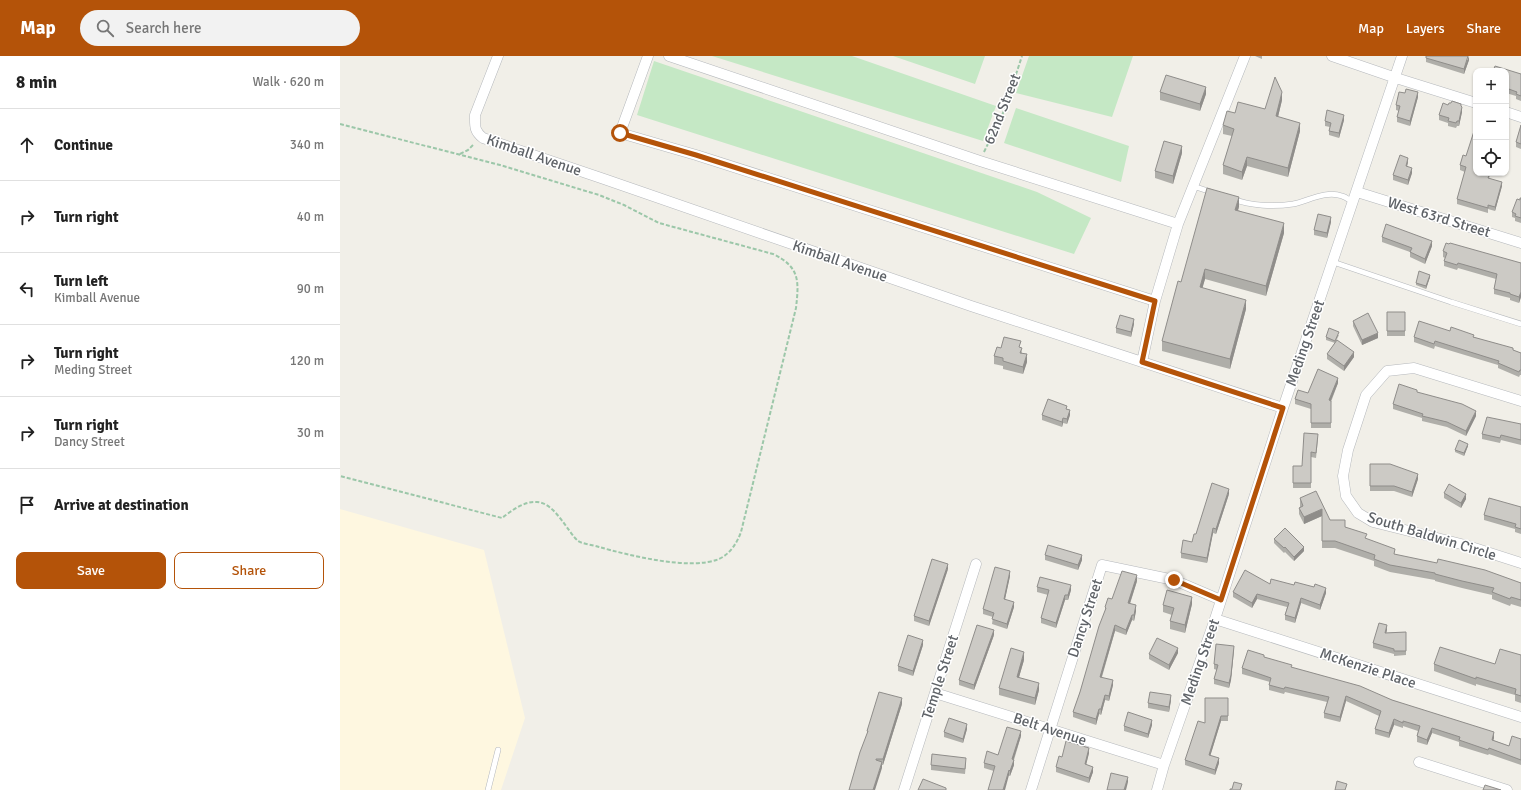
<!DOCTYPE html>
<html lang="en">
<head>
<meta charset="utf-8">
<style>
  body { margin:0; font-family:Signika,sans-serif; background:#f2f2f2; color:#222 }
  .controls { position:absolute; right:12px; top:12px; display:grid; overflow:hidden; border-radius:8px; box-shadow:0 1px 3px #0004 }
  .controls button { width:36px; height:36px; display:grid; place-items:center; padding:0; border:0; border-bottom:1px solid #e0e0e0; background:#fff; color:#222; font:20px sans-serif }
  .stop { position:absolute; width:12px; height:12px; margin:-9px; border:3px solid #b45309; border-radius:50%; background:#fff }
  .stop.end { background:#b45309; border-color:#fff; box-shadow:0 1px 4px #0008 }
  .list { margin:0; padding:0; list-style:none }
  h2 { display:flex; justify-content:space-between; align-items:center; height:52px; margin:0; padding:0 16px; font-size:17px }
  h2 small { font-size:13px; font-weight:400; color:#767676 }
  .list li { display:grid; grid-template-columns:26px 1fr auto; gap:12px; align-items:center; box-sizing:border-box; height:72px; padding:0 16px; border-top:1px solid #e0e0e0 }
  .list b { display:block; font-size:15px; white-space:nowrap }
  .list p { margin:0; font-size:13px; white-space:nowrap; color:#767676 }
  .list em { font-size:13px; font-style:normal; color:#767676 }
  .actions { display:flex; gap:8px; padding:12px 16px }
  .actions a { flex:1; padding:9px 0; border:1px solid #b45309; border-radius:8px; text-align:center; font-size:14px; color:#b45309 }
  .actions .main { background:#b45309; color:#fff }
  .icon { flex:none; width:22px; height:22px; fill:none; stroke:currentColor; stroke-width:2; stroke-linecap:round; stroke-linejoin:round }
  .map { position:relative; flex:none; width:1181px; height:734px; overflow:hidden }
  header { display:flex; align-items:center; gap:24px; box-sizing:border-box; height:56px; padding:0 20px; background:#b45309; color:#fff }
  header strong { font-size:19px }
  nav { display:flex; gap:22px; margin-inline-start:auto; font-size:14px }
  .search { width:280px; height:36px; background:#f2f2f2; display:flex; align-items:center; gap:10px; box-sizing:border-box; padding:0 14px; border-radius:22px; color:#767676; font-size:15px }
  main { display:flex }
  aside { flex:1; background:#fff }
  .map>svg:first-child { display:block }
  .commercial { fill:#fef7e0 }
  .green { fill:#c5e8c5 }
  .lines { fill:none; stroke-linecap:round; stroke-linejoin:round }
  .lane-casing { stroke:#b5b8bc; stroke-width:6 }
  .street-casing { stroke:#b5b8bc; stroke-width:11 }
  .path { stroke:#9cc7a9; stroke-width:2; stroke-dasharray:4 2; stroke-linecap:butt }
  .lane { stroke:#fff; stroke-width:5 }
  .street { stroke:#fff; stroke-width:10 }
  .wall { fill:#afaea9 }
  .shaded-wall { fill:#8f8d8a }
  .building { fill:#cccac5; stroke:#8f8d8a }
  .route { stroke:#b45309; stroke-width:5 }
  .labels { text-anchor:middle; stroke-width:3; stroke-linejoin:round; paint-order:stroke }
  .street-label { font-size:15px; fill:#5f6368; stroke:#fff }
</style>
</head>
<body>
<header>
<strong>Map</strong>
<div class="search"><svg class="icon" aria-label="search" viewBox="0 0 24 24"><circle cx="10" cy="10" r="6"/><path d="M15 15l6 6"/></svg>Search here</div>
<nav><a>Map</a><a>Layers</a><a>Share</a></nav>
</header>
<main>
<aside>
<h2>8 min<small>Walk · 620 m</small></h2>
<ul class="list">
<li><svg class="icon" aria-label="ahead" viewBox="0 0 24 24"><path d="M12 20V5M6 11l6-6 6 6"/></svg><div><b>Continue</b></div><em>340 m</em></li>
<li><svg class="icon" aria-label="right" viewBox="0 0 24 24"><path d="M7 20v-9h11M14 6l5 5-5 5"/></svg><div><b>Turn right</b></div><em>40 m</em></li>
<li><svg class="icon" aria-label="left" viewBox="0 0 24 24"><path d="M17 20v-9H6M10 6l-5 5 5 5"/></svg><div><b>Turn left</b><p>Kimball Avenue</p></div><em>90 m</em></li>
<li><svg class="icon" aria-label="right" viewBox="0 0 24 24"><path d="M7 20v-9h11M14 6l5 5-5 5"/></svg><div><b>Turn right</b><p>Meding Street</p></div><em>120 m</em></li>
<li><svg class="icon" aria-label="right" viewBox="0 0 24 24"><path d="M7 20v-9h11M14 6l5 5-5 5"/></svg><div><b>Turn right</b><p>Dancy Street</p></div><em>30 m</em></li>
<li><svg class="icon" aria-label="arrive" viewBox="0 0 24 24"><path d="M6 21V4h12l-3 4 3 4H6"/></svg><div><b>Arrive at destination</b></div></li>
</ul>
<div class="actions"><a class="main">Save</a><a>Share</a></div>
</aside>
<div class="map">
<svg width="1181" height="734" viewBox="0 0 1181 734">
  <rect width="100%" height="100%" fill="#f1efe8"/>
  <!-- commercial -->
  <path class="commercial" d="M0,453L144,494L185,662L161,734H0Z"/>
  <!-- green -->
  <path class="green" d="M372,0H512L656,50L643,85Z
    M553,0H645L635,28Z
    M689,0H793L772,61L676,37Z
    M314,5L697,136L751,162L734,198L297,59Z
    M676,52L789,90L781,126L664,87Z"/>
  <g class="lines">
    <defs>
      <path id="lane" d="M853,130L871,136
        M893,143C911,150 934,151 953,148C968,145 986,134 1002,140C1006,141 1009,144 1013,146
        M993,206L1111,246L1181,268
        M148,734L158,694"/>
      <path id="street" d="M158,0L135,59C135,70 134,75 143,82L264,123L631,250L943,352
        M308,0L280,77L356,99L815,245
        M329,0L640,105L838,168
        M992,0L1056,22L1136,47
        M1166,56L1181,61
        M1017,136L1181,187
        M802,306L815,245L838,168L905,0
        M1181,345L1074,312L1047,315L1026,339L1008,394L1003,420L1006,440L1018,457L1033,466L1125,489L1181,507
        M875,563L1181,661
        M595,637L824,709
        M1079,706L1167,734
        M564,734L636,508
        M691,734L762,509L834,524L881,544
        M817,734L824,709L875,563L943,352L1062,0"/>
    </defs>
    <!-- lane casing -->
    <use href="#lane" class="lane-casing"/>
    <!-- street casing -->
    <use href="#street" class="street-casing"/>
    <!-- path -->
    <path class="path" d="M0,68L160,109L259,139L284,149L319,167L433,198C460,211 459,225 456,252L401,476C397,487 390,498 379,503C350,515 288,499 259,491C253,489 243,488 238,485C227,475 215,447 197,446C184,445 171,455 162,462L0,420
      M644,96L664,55L682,0
      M120,98L128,94L134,88"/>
    <!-- lane -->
    <use href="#lane" class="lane"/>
    <!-- street -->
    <use href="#street" class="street"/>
  </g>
  <!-- wall -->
  <path class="wall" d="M915,0H922V3Z
    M1086,2L1129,4L1124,18L1086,6Z
    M1166,15L1181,18V45L1176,43V40L1166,37Z
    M820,36L866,38L860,55L820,44Z
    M1078,41L1070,70L1057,66V61L1059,55L1056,54V49Z
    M942,44L938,61L960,75L948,121L907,110L902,124L883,118V109L892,80L883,78V69L895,57L925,53Z
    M1108,49L1121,50L1122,56L1119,70H1117L1116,72L1108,70V67L1099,64V59Z
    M1004,64L999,82L989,79V75L990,71L985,70V65Z
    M1181,69V93L1176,91V86Z
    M842,97L833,128L815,122V115Z
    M1123,99L1136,117H1151L1149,122L1162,130L1155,155L1148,153V157L1117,148V143L1125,116L1120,114V109Z
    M1068,106L1067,110L1072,117L1068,129L1053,124V119Z
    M1181,142V167L1175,165V162L1172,161V156Z
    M899,151L898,154L944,177L926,240L865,223L862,232L906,253L890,313L822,295V285L841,226Z
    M991,166L987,182L974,179V174Z
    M1042,181L1092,190L1085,208L1070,201V196L1042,186Z
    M1103,195L1181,207V241L1179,247L1170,244V242L1154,238V233L1156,223L1118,212L1117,214L1104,210V205L1105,202L1103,201Z
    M1090,221L1086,233L1076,229V227Z
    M1047,256H1065V280H1047Z
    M1013,265L1038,282L1022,289L1013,270Z
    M794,268L791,281L776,277V272Z
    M1110,275L1134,281L1173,294L1181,297V319H1180L1179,321L1158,312V309L1095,290L1094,293L1074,286V281Z
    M999,279L996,285L1014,301L1004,315L987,303V298L995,287L986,284V281Z
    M661,292H681L682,297L687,306L683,318L663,313V310L654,308V300Z
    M998,327L991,346V372H971V353L955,348V343L968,337Z
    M1077,336L1136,360L1126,380L1107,371L1082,365V362L1053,353V348Z
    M727,353L730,359L727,368L723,367L722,371L702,364V359Z
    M1181,368V389L1161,384L1160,387L1142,383V378Z
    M978,383L976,402L971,401V432H953V410H962Z
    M1128,390L1124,400L1115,396V394Z
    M1030,408L1078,423L1072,441L1054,435H1030Z
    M1104,437L1126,443L1121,452L1104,442Z
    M889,438L876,478L873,477L867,507L841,502V497L852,486L856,478Z
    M960,442L990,464L1005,471L1055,499L1181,527V551L1171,548L1170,550L1152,543V539L1122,532L1095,525V524L1050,516L1034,510V505L995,492H982V460L964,468L959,458V452L960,451Z
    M1181,451V478L1175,476V473L1144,464V459Z
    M934,483L964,495L954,505L945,496L944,497L934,487Z
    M705,499L742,504L738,514L705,504Z
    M608,513L589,570L574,565V560Z
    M670,520L665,543L674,551L667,573L652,568L653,561L643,558V553Z
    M797,525L790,548L796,555L794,565L792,564L786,579L775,575L762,621L773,629L769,645L765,644L761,659L759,658L756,669L733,661V656L740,636L765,555V551L772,543Z
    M930,528L986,537L980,554L961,547L955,567L945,564V559L947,551L917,543L912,552L893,541V536Z
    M697,531L731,534L728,544H725L716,572L701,567V562L708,539L697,536Z
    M852,548L845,577L830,573V565L832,559L823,556V549Z
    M1047,574L1046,577L1066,576V599L1054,600V598L1033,592V587Z
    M654,579L634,634L619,629V624Z
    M583,589L573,620L558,615V610Z
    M894,595L891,624L889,632L874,628V623L877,614L874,613V608Z
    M838,597L829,614L809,603V598Z
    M1181,599V647L1175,645V639L1136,628V630L1094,615V608H1155Z
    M924,602L952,612L1052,644L1154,682L1153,684L1169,690L1181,683V709L1149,698L1148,699L1119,690V686L1092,677L1087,689L1077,686V680L1078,675L1063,670V672L1054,669L1049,682L1035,678V673L1039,660L1006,645L1000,666L984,662V657L987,646L945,636L944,638L929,634V629L930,626L902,618V612Z
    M684,604L679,621L699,634L695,649L659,639V632Z
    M888,642V665H881L870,700L879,707L875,719L845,709V704L865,667Z
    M831,644L829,656L808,652V647Z
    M562,648L543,709H542V712L520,696L527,679V675Z
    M812,669L808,682L784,675V670Z
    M627,673L623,687L604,681V676Z
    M681,680L674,704V709L670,720L644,712V707L658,699Z
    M749,697L746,709L753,716L749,727L716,716V711L722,701Z
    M626,707L625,718L591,714V709Z"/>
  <!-- shaded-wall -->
  <path class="shaded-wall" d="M1129,0V4L1124,18V13Z
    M866,31V38L860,55V48Z
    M942,36V44L936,69V60Z
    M1078,36V41L1070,70V65Z
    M1122,51V56L1119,70V65Z
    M1004,59V64L999,82V77Z
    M960,67V75L948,121V112Z
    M842,90V97L833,128V120Z
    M907,101V110L902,124V116Z
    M1068,102V106L1066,115V110Z
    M1072,112V117L1068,129V124Z
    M1162,126V130L1155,155V151Z
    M899,141V151L895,163V154Z
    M991,161V166L987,182V177Z
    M944,167V177L926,240V230Z
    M1092,185V190L1085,208V203Z
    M865,213V223L860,241V231Z
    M1090,219V221L1086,233V230Z
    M1181,236V241L1179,247V241Z
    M906,244V253L890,313V303Z
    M794,263V268L791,281V276Z
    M1038,277V282L1022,289V284Z
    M1014,296V301L1004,315V310Z
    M687,298V306L683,318V311Z
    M998,322V327L989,349V344Z
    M730,354V359L727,368V363Z
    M1136,355V360L1126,380V375Z
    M723,362V367L722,371V366Z
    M1128,388V390L1124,400V397Z
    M1078,418V423L1072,441V436Z
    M889,433V438L876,478V473Z
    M1126,438V443L1121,452V447Z
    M982,453V460L964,468V461Z
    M873,472V477L867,507V502Z
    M964,491V495L954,505V501Z
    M742,499V504L738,514V509Z
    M608,508V513L589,570V565Z
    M670,515V520L664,548V543Z
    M797,519V525L788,553V547Z
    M731,529V534L728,544V539Z
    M986,532V537L980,554V549Z
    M917,538V543L912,552V547Z
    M725,539V544L716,572V567Z
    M852,541V548L845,577V569Z
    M961,542V547L955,567V562Z
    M674,546V551L667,573V568Z
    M796,549V555L794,565V559Z
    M792,559V564L786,579V574Z
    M775,569V575L760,626V621Z
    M1047,569V574L1045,582V577Z
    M654,574V579L634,634V629Z
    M583,584V589L573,620V615Z
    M894,590L891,624L889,632V627Z
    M838,592V597L829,614V609Z
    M684,596V604L677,628V621Z
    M773,624V629L769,645V640Z
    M699,627V634L695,649V642Z
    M765,639V644L761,659V653Z
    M831,639V644L829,656V651Z
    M1006,640V645L1000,666V661Z
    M562,642V648L543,709V703Z
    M759,653V658L756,669V663Z
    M881,660V665L869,704V699Z
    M1054,663V669L1049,682V677Z
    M812,664V669L808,682V678Z
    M627,668V673L623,687V683Z
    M1092,672V677L1087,689V684Z
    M681,675V680L672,708V703Z
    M1154,676V682L1152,689V684Z
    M749,692V697L745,713V708Z
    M879,702V707L875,719V714Z
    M674,704V709L670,720V715Z
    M542,706V712L535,734H533Z
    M753,711V716L749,727V722Z
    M669,714V719L665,734H663Z
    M788,721V726L786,734H784Z"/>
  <!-- building -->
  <path class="building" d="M1086,0H1128L1124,13L1086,2Z
    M1155,10L1181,18V40L1176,38L1177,36L1166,32V15H1153Z
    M826,19L866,31L860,48L820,36Z
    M935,21L942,36L936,60L960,67L948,112L907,101L902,116L883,109L894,73L883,69L887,55L895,57L898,46L925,53Z
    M1066,33L1078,36L1070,65L1057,61L1060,50L1056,49L1059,36L1065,37Z
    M1112,45L1121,48V50L1122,51L1119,65H1117L1116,67L1108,65L1109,62L1099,59L1103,47L1108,49L1109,47H1111Z
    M987,54L1004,59L999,77L989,75L991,67L985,65Z
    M1136,69V117H1150L1148,122L1162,126L1155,151L1148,149V152L1117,143L1126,111L1120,109L1123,99L1126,100Z
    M1181,69V88L1176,86Z
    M824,85L842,90L833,120L815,115Z
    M1060,99L1068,102L1066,110L1072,112L1068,124L1053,119Z
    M867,132L899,141L895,154L944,167L926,230L865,213L860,231L906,244L890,303L822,285L838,225L841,226Z
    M1180,142H1181V162L1175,160L1176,158L1172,156L1177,143L1180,144Z
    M978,158L991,161L987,177L974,174Z
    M1046,168L1092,185L1085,203L1070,196L1072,192L1042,181Z
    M1106,187L1109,188L1110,187L1181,207V236L1179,241L1170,238V237L1154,233L1157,218L1118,207L1117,209L1104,205L1107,197L1103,195Z
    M1079,215L1090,219L1086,230L1076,227Z
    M1047,256H1065V275H1047Z
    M1028,257L1038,277L1022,284L1013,265Z
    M780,259L794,263L791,276L776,272Z
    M1079,265L1110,275L1111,271L1134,279L1133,281L1173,292V294L1181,297V314H1180L1179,316L1158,307L1159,305L1095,285L1094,288L1074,281Z
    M989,272L999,276L995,285L986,281Z
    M664,281L681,285L679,291L682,292L680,297L687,298L683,311L663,305V302L654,300L657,291L661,292Z
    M997,284L1014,296L1004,310L987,298Z
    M978,313L998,322L989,344L991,345V367H971V348L955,343L958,334L968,337Z
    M1059,328L1077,334V336L1122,348L1136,355L1126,375L1107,366L1082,360L1083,358L1053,348Z
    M708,343L727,350L726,353L730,354L727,363L723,362L722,366L702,359Z
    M1147,361L1181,368V384L1161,379L1160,382L1142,378Z
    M964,377L978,378L976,397L971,396V427H953V410H962Z
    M1119,384L1128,388L1124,397L1115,394Z
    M1030,408H1050L1078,418L1072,436L1054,430H1030Z
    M872,427L889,433L876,473L873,472L867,502L841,497L843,484L852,486L854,478H856Z
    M1109,428L1126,438L1121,447L1104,437Z
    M976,435L990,464H1005V471L1027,478L1025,482L1055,493L1054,498L1097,507L1098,503L1145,514L1181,527V544L1171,541L1170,543L1152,536L1154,532L1122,525L1095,518V517L1050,509L1034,503L1035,499L995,485H982V453L964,461L959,452L963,450L960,442Z
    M1149,442L1181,451V473L1175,471L1176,468L1144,459Z
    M945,472L964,491L954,501L945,491L944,492L934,483Z
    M708,489L742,499L738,509L705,499Z
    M592,503L608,508L589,565L574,560Z
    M655,511L670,515L664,543L674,546L667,568L652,563L654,557L643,553Z
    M905,514L930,528L931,523L954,529L955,526L974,531L975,528L986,532L980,549L961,542L955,562L945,559L949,547L917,538L912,547L893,536Z
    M782,515L797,519L788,547L796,549L794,559H792L786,574L775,569L760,621L773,624L769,640L765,639L761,653H759L756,663L733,656L740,636L759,570L766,552L765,551L768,542L772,543Z
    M700,521L731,529L728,539H725L716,567L701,562L709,534L697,531Z
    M827,534L852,541L845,569L830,565L834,552L823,549Z
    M1039,567L1047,569L1045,577L1066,576V595H1054V593L1033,587Z
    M637,569L654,574L634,629L619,624Z
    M568,579L583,584L573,615L558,610Z
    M817,582L838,592L829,609L809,598Z
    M876,588L894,590L891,619L889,627L874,623L878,609L874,608Z
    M1100,591L1155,608L1160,593L1181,599V640L1175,638L1176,633L1136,621V623L1094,608Z
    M671,592L684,596L677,621L699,627L695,642L659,632Z
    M908,594L924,599V601L952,609L951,611L1020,630L1052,644L1154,676L1152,684L1169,690L1172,680L1181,683V704L1149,692L1148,694L1119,684L1120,681L1092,672L1087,684L1077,680L1080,670L1063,665V667L1054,663L1049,677L1035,673L1041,655L1006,640L1000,661L984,657L989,641L945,631L944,633L929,629L931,622L902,612Z
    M539,636L562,642L543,703H536V704L542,706L533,734H509L520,696L528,675H527Z
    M810,636L831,639L829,651L808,647Z
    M865,642H888V660H881L869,699L879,702L875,714L845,704L858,665L865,667Z
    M788,656L812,664L808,678L784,670Z
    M609,662L627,668L623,683L604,676Z
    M667,671L681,675L672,703L674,704L670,715L669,714L663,734H648L655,710L644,707L647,695L658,699Z
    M726,685L749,692L745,708L753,711L749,722L716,711L719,700L722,701Z
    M592,698L626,702L625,713L591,709Z
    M771,717L788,721L784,734H767Z
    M583,723L606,732V734H578Z
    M997,725L1007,728L1005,734H995Z
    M894,726L902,728L900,734H890V733H892Z
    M1145,729L1161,734H1143Z"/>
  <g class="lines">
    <!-- route -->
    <path class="route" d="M280,77L356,99L815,245L802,306L943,352L881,544L834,524"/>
  </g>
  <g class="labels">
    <!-- street labels -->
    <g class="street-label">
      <text transform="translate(662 53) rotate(-68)" y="5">62nd Street</text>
      <text transform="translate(194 99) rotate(19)" y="5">Kimball Avenue</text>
      <text transform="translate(1099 161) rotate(17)" y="5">West 63rd Street</text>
      <text transform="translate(500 205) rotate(19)" y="5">Kimball Avenue</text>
      <text transform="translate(965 287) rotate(-71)" y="5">Meding Street</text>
      <text transform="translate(1092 480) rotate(17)" y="5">South Baldwin Circle</text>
      <text transform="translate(745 562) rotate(-72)" y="5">Dancy Street</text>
      <text transform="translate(860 606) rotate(-71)" y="5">Meding Street</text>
      <text transform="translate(1028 612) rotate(18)" y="5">McKenzie Place</text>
      <text transform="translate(600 621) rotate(-72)" y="5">Temple Street</text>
      <text transform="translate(710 673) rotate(18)" y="5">Belt Avenue</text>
    </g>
  </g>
</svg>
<div class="controls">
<button>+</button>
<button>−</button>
<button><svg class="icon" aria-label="locate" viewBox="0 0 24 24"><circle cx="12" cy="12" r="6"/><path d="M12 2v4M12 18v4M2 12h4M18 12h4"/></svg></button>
</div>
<div class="stop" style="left:280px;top:77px"></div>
<div class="stop end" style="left:834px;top:524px"></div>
</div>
</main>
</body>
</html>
